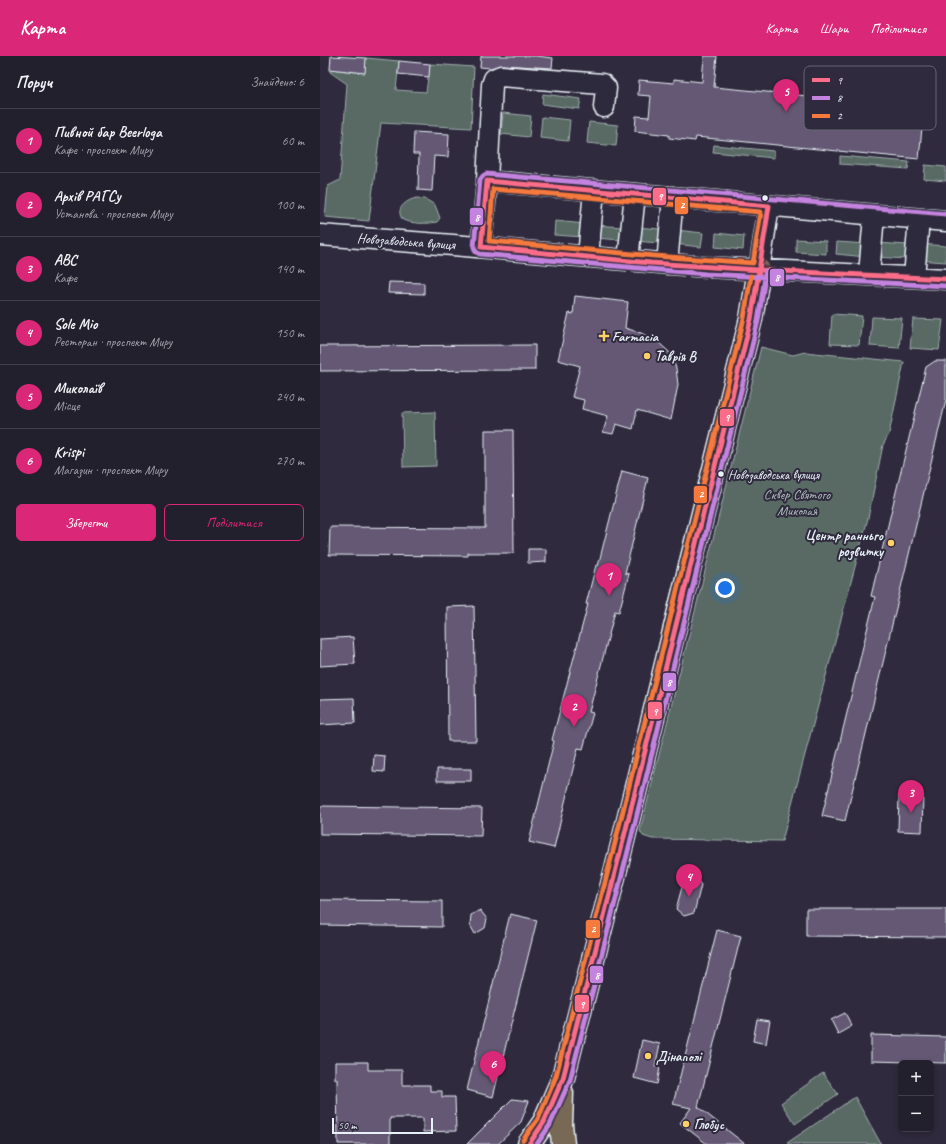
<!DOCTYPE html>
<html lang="uk">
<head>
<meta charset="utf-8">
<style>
  body { margin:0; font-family:Caveat,sans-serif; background:#2b2836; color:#f1f3f6 }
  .controls { position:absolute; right:12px; bottom:12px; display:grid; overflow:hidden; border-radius:6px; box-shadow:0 2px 6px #0003 }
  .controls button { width:36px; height:36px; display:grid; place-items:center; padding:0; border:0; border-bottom:1px solid #403e4a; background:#23202e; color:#f1f3f6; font:20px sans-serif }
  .scale { position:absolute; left:12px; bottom:10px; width:101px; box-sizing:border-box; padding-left:4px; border:2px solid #e8f1f8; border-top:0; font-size:11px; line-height:14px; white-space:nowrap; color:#e8f1f8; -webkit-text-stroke:3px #2f2a3d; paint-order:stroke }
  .you { position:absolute; left:405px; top:532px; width:14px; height:14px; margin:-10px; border:3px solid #fff; border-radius:50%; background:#1a73e8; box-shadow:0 0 0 6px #1a73e833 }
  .badge { display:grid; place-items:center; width:26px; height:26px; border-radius:50%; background:#db2777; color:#fff; font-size:13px; font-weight:700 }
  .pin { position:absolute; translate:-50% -33px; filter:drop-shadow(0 1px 2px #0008) }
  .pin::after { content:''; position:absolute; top:21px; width:14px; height:12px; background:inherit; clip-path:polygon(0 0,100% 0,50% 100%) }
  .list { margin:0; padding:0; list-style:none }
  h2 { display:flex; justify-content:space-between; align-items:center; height:52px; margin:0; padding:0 16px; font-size:17px }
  h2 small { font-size:13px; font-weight:400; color:#a3a3aa }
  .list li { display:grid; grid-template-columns:26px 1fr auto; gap:12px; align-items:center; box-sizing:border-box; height:64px; padding:0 16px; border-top:1px solid #403e4a }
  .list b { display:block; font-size:15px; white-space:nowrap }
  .list p { margin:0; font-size:13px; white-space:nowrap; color:#a3a3aa }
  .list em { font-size:13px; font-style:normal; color:#a3a3aa }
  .actions { display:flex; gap:8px; padding:12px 16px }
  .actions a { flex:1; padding:9px 0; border:1px solid #db2777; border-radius:6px; text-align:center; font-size:14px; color:#db2777 }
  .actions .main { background:#db2777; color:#fff }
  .map { position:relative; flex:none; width:626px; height:1088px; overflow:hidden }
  header { display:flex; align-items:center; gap:24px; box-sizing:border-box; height:56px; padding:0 20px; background:#db2777; color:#fff }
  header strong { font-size:19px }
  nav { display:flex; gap:22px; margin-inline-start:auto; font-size:14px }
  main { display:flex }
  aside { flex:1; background:#23202e }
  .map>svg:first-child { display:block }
  .green { fill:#586a63; stroke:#a0aeae }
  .building { fill:#655975; stroke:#e8f1f8 }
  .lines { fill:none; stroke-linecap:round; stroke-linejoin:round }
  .minor-casing { stroke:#e8f1f8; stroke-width:23 }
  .major-casing { stroke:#e8f1f8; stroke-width:25 }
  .minor { stroke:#2f2a3d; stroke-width:20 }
  .major { stroke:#776954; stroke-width:22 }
  .bus-1-casing { stroke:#2f2a3d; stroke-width:8 }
  .bus-2-casing { stroke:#2f2a3d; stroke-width:8 }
  .bus-3-casing { stroke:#2f2a3d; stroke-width:8 }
  .bus-1 { stroke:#fb6d88; stroke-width:5 }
  .bus-2 { stroke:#c483df; stroke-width:5 }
  .bus-3 { stroke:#f6793e; stroke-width:5 }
  .bus-dot { fill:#e8f1f8; stroke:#2f2a3d; stroke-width:1.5 }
  .poi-dot { fill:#ffd166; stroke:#2f2a3d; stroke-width:1.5 }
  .labels { text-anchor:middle; stroke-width:4; stroke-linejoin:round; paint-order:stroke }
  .bus-label { font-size:13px; fill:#e8f1f8; stroke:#2f2a3d; text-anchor:start }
  .street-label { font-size:14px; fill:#e8f1f8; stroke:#2f2a3d }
  .poi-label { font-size:14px; font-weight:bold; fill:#e8f1f8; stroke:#2f2a3d; text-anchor:start }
  .park-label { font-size:14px; fill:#aebbbc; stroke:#2f2a3d }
  .key { fill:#2f2a3d; stroke:#666675; stroke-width:1 }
  .key-label { font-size:11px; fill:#e8f1f8 }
  .line-badge { stroke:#2f2a3d; stroke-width:1.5 }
  .badge-label { font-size:11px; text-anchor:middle; font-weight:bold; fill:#fff }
</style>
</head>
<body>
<header>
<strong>Карта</strong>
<nav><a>Карта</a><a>Шари</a><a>Поділитися</a></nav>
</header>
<main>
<aside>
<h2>Поруч<small>Знайдено: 6</small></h2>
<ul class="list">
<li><span class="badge">1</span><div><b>Пивной бар Beerloga</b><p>Кафе · проспект Миру</p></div><em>60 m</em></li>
<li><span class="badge">2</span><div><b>Архів РАГСу</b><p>Установа · проспект Миру</p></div><em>100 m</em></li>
<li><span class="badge">3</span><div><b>ABC</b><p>Кафе</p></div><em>140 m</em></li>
<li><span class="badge">4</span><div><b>Sole Mio</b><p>Ресторан · проспект Миру</p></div><em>150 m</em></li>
<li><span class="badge">5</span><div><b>Миколаїв</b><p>Місце</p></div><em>240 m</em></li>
<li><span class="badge">6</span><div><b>Krispi</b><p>Магазин · проспект Миру</p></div><em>270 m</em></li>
</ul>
<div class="actions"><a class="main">Зберегти</a><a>Поділитися</a></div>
</aside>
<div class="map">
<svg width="626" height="1088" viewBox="0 0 626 1088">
  <rect width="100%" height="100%" fill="#2f2a3d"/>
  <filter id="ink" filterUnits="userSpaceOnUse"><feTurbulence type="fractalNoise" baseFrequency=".025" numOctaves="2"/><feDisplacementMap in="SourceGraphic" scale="8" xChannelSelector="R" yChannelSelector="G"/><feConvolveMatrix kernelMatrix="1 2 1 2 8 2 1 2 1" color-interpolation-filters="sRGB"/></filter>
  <g filter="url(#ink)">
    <!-- green -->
    <path class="green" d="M46,2L79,5L76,34L106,36L110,8L154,11L151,72L61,67L49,165L5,161L8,130L20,124L27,28L10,16V13L44,17Z
      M223,38L261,43L259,53L222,48Z
      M183,57L211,60L209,81L181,78Z
      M222,61L250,64L248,85L220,82Z
      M269,66L298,69L296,90L267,87Z
      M394,89L454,95V102L393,96Z
      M520,100L589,106L588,113L520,108Z
      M605,109L626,111V125L604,123Z
      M97,142L105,143L115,149L120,162L117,166C107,168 93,168 83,164C74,153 86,144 97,142Z
      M235,165L265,168L264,181L234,179Z
      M274,169L303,171L302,184L273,182Z
      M315,171L341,173L340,187L314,185Z
      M356,174L383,177L381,191L354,188Z
      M396,177L424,180L423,194L395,191Z
      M476,183L506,185V198L476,196Z
      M517,186L547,188L546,201L516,198Z
      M558,187L587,189L586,203L556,201Z
      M599,188L626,190V206L598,204Z
      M512,258L542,260L539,289L510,288Z
      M552,261L582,262L579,292L550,290Z
      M593,263L623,264L619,294L590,292Z
      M441,291L473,299L485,296L584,306L569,378L563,389L548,462L462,785L332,783L323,780L320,775Z
      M115,356L116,410L83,411L82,357Z
      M503,1017L518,1038L475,1068L461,1047Z
      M535,1041L561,1088H469L467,1087Z"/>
    <!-- building -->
    <path class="building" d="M11,0L46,2L45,17L10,13Z
      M161,0H216L233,2L232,12L182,9L170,12L160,11Z
      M384,0H397L394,31L604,51L599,103L376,81L375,85L349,82V79L315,75L316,60L329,61L331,40L318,39L319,24L354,27V23L382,26Z
      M79,5L110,8L109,21L78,18Z
      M94,76L129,78L128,101L114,100L112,135L98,134L99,98H93Z
      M69,226L104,227V238L68,237Z
      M255,240L308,246L305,272L321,277L337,285L350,297L356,312L358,329L351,364L317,354L313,373L296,368L293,378L283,376L288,360L262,353L264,344L252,341L260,310L238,304L249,257L253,258Z
      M215,289V314L0,315V290Z
      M615,305H626V344L525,765L502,760L555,541L551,540L606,311Z
      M165,374H193L194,497H148V500L9,499L10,471L165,472Z
      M302,415L328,422L305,517L309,518L299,556L295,555L269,656L273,657L263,693L258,692L234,792L209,786L234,685L232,684L268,548H266L276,509L278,510Z
      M208,493H226V506L208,507Z
      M154,550L156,685H128L127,551Z
      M33,581L35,608L0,610V583Z
      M34,642L35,667L0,669V643Z
      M54,699L65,700L64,716L53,715Z
      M117,713H151V725H117Z
      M579,739H603L602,776L578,775Z
      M0,750L162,752L161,780L0,778Z
      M374,820L381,829L374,857L364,860L356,853L364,824Z
      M0,844L122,845V871L0,869Z
      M486,853H626V881L486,880Z
      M160,854L167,863L165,872L155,878L150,869L151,859Z
      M190,858L217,864L173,1041L147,1034Z
      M397,874L421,880L378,1051L425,1088H387L360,1067L371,1052L353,1048Z
      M525,957L532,970L518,978L511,964Z
      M437,963L450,965L446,988L433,985Z
      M551,979L626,981V1007L551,1005Z
      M322,984L340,988L335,1011L340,1012L337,1028L314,1022Z
      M15,1006H48V1014H82V1029H110V1035H122V1041H135L136,1075L103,1076V1062H70V1088H18L17,1023H15Z
      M192,1043L209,1045L201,1066L178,1088H147Z"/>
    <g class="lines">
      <defs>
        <path id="minor" d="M167,125L626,165
          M0,179L133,189L386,211L626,223
          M161,191L167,125L172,29L174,23L181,20L282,28L286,32L284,51
          M268,201L274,134
          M308,204L315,138
          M347,208L353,141
          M439,214L449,150
          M549,219L554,159
          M594,221L599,163"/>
        <path id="major" d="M242,1037L241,1068L243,1088
          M209,1088L224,1066L243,1022L303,785L368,518L431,263L439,214"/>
      </defs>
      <!-- minor casing -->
      <use href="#minor" class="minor-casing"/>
      <!-- major casing -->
      <use href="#major" class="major-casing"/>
      <!-- minor -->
      <use href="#minor" class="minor"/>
      <!-- major -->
      <use href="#major" class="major"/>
      <defs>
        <path id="bus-1" d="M167,125L449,150L439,214L331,207L161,191Z
          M439,214L626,223
          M209,1088L224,1066L243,1022L303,785L431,263L439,214"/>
        <path id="bus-2" d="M626,230L386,218L160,198L156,196L154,191L160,124L163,120L166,118L626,158
          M217,1088L230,1069L250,1024L310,787L438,265L446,215"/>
        <path id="bus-3" d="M173,133L441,156L433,207L335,200L169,185Z
          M203,1084L218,1063L236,1020L296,783L424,262L431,220"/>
      </defs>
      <!-- bus-1 casing -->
      <use href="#bus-1" class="bus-1-casing"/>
      <!-- bus-2 casing -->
      <use href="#bus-2" class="bus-2-casing"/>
      <!-- bus-3 casing -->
      <use href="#bus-3" class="bus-3-casing"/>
      <!-- bus-1 -->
      <use href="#bus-1" class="bus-1"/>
      <!-- bus-2 -->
      <use href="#bus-2" class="bus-2"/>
      <!-- bus-3 -->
      <use href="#bus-3" class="bus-3"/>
    </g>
  </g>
  <!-- markers -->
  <g class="bus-dot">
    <circle cx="445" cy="142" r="3.5"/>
    <circle cx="401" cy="418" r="3.5"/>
  </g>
  <g class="poi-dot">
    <path d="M282 274h4v4h4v4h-4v4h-4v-4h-4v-4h4z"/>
    <circle cx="327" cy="300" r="4"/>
    <circle cx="571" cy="487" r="4"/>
    <circle cx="328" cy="1000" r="4"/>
    <circle cx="366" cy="1068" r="4"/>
  </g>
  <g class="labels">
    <!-- bus labels -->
    <g class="bus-label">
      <text x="408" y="423">Новозаводська вулиця</text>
    </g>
    <!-- street labels -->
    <g class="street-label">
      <text transform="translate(86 185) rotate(4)" y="5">Новозаводська вулиця</text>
    </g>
    <!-- poi labels -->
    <g class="poi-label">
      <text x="292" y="285">Farmacia</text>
      <text x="335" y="305">Таврія В</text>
      <text x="563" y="484" text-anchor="end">Центр ранньго<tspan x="563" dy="16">розвитку</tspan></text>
      <text x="336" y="1005">Дінаполі</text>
      <text x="374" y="1073">Глобус</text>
    </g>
    <!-- park labels -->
    <g class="park-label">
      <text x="477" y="443">Сквер Святого<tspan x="477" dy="16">Миколая</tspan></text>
    </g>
  </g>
  <!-- legend -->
  <rect x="484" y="10" width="132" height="64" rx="6" class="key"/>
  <rect x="492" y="22" width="18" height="4" fill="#fb6d88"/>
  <rect x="492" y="40" width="18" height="4" fill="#c483df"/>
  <rect x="492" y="58" width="18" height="4" fill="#f6793e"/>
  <g class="key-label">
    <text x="517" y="28">9</text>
    <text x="517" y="46">8</text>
    <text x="517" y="64">2</text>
  </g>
  <g class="line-badge">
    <rect x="332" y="131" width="15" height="19" rx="4" fill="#fb6d88"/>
    <rect x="354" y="140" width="15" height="19" rx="4" fill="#f6793e"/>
    <rect x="149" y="151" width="15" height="19" rx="4" fill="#c483df"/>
    <rect x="449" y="212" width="16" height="19" rx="4" fill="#c483df"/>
    <rect x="399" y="352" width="16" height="19" rx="4" fill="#fb6d88"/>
    <rect x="373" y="429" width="15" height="19" rx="4" fill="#f6793e"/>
    <rect x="342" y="616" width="15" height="20" rx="4" fill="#c483df"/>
    <rect x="327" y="645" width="16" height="19" rx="4" fill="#fb6d88"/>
    <rect x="265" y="863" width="16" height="20" rx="4" fill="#f6793e"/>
    <rect x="269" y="909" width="15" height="19" rx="4" fill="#c483df"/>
    <rect x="254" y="938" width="16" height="19" rx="4" fill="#fb6d88"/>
  </g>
  <g class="badge-label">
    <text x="340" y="144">9</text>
    <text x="362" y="153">2</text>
    <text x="157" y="165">8</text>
    <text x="457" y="225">8</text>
    <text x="407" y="365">9</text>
    <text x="381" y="442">2</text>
    <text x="349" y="630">8</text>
    <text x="335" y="659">9</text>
    <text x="273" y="877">2</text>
    <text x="277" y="923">8</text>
    <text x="262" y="952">9</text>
  </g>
</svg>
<div class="controls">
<button>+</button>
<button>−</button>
</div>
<div class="scale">50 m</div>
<div class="you"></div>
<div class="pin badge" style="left:289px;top:540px">1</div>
<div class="pin badge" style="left:254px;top:671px">2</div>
<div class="pin badge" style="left:591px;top:757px">3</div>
<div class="pin badge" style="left:369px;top:841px">4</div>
<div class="pin badge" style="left:466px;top:56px">5</div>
<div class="pin badge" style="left:173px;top:1028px">6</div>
</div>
</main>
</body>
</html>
